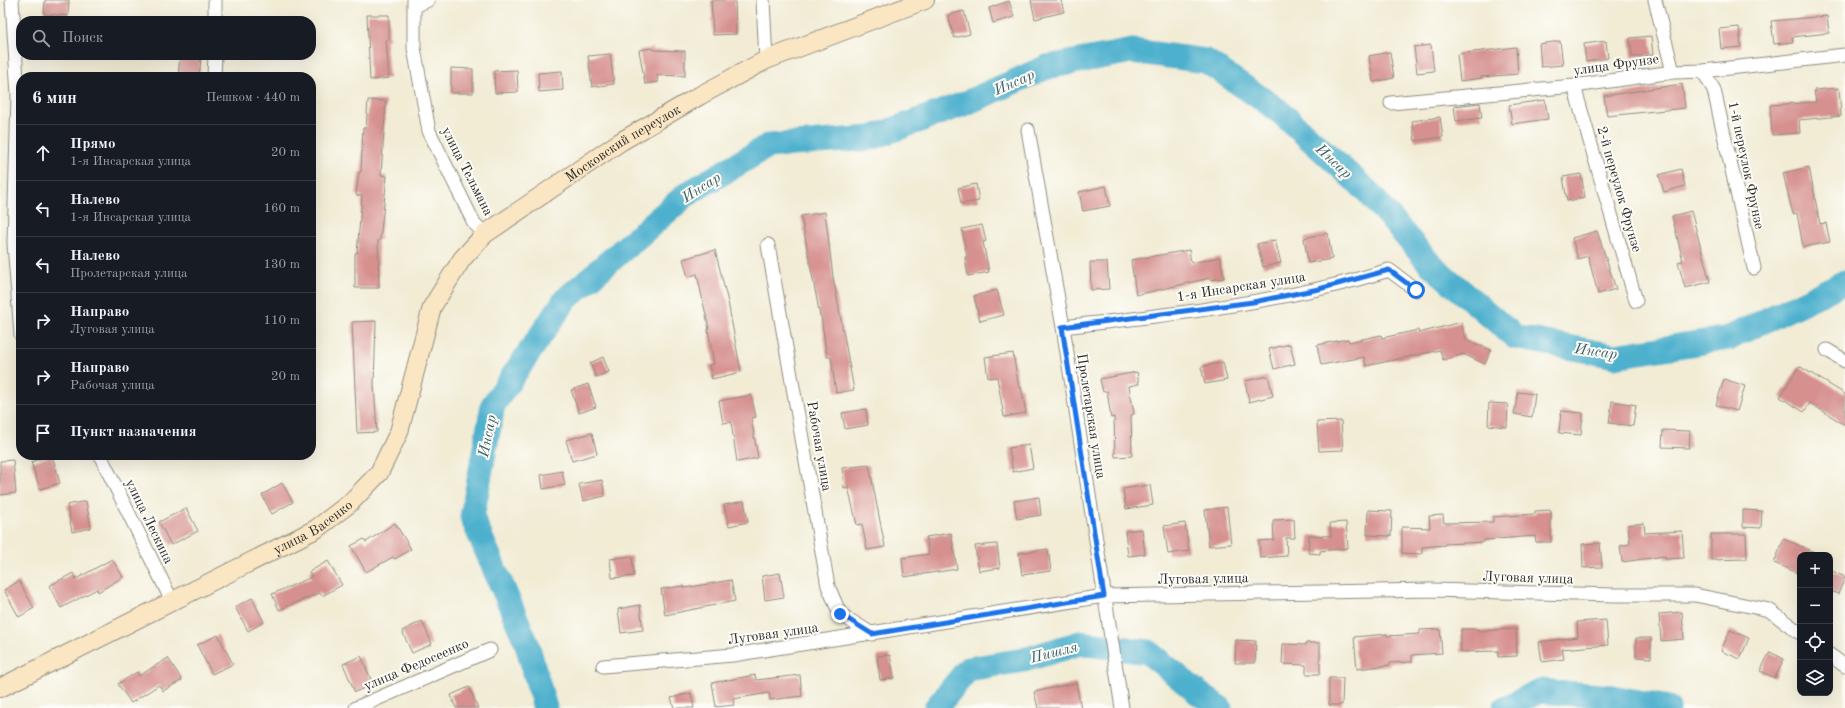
<!DOCTYPE html>
<html lang="ru">
<head>
<meta charset="utf-8">
<style>
  body { margin:0; font-family:"Old Standard TT",serif; background:#20242c; color:#f1f3f6 }
  .controls { position:absolute; right:12px; bottom:12px; display:grid; overflow:hidden; border-radius:8px; box-shadow:0 4px 16px #0002 }
  .controls button { width:36px; height:36px; display:grid; place-items:center; padding:0; border:0; border-bottom:1px solid #363941; background:#171b24; color:#f1f3f6; font:20px sans-serif }
  .stop { position:absolute; width:12px; height:12px; margin:-9px; border:3px solid #1a73e8; border-radius:50%; background:#fff }
  .stop.end { background:#1a73e8; border-color:#fff; box-shadow:0 1px 4px #0008 }
  .list { margin:0; padding:0; list-style:none }
  h2 { display:flex; justify-content:space-between; align-items:center; height:52px; margin:0; padding:0 16px; font-size:17px }
  h2 small { font-size:13px; font-weight:400; color:#9ea1a6 }
  .list li { display:grid; grid-template-columns:26px 1fr auto; gap:12px; align-items:center; box-sizing:border-box; height:56px; padding:0 16px; border-top:1px solid #363941 }
  .list b { display:block; font-size:15px; white-space:nowrap }
  .list p { margin:0; font-size:13px; white-space:nowrap; color:#9ea1a6 }
  .list em { font-size:13px; font-style:normal; color:#9ea1a6 }
  .icon { flex:none; width:22px; height:22px; fill:none; stroke:currentColor; stroke-width:2; stroke-linecap:round; stroke-linejoin:round }
  .map { position:relative; flex:none; width:1845px; height:708px; overflow:hidden }
  .search { position:absolute; background:#171b24; box-shadow:0 4px 16px #0002; left:16px; top:16px; width:300px; height:44px; display:flex; align-items:center; gap:10px; box-sizing:border-box; padding:0 14px; border-radius:16px; color:#9ea1a6; font-size:15px }
  .panel { position:absolute; background:#171b24; box-shadow:0 4px 16px #0002; left:16px; top:72px; width:300px; height:388px; border-radius:16px }
  .map>svg:first-child { display:block }
  .lines { fill:none; stroke-linecap:round; stroke-linejoin:round }
  .river { stroke:#4eb0cd; stroke-width:25 }
  .building { fill:#d6908e }
  .street-casing { stroke:#8e8c80; stroke-width:15 }
  .secondary-casing { stroke:#8e8c80; stroke-width:20 }
  .street { stroke:#fff; stroke-width:13 }
  .secondary { stroke:#fbe6c4; stroke-width:18 }
  .route { stroke:#1a73e8; stroke-width:5 }
  .labels { text-anchor:middle; stroke-width:4; stroke-linejoin:round; paint-order:stroke }
  .street-label { font-size:14px; fill:#2b2b2b; stroke:#fdfcf7 }
  .water-label { font-size:15px; font-style:italic; fill:#39606c; stroke:#fdfcf7 }
</style>
</head>
<body>
<div class="map">
<svg width="1845" height="708" viewBox="0 0 1845 708">
  <rect width="100%" height="100%" fill="#fdfcf7"/>
  <filter id="ink" filterUnits="userSpaceOnUse"><feTurbulence type="fractalNoise" baseFrequency=".025" numOctaves="2"/><feDisplacementMap in="SourceGraphic" scale="8" xChannelSelector="R" yChannelSelector="G"/><feConvolveMatrix kernelMatrix="1 2 1 2 8 2 1 2 1" color-interpolation-filters="sRGB"/></filter>
  <filter id="wash" filterUnits="userSpaceOnUse"><feTurbulence type="fractalNoise" baseFrequency=".012" numOctaves="4" result="noise"/><feDisplacementMap in="SourceGraphic" scale="16" xChannelSelector="R" yChannelSelector="G"/><feGaussianBlur stdDeviation="0.9" result="paint"/><feColorMatrix in="noise" values="0 0 0 0 0 0 0 0 0 0 0 0 0 0 0 0 0 1.4 0 .05"/><feComposite in="paint" operator="in"/></filter>
  <g filter="url(#wash)">
    <rect width="100%" height="100%" fill="#f2ecd5"/>
    <g class="lines">
      <!-- river -->
      <path class="river" d="M545,708L527,644L472,517L493,405L565,300L687,194L768,146L871,138L966,103L1047,67L1132,51L1206,61L1278,110L1367,191L1430,264L1515,337L1615,356L1729,338L1845,282
        M936,708L968,669L1024,660L1080,643L1148,652L1197,692L1220,708
        M1505,708L1540,691L1613,697L1668,708"/>
    </g>
    <g id="blocks">
      <!-- building -->
      <path class="building" d="M45,0H69L68,16L44,14Z
        M711,0H735L736,34L713,35Z
        M1031,0H1061L1064,12L1035,19Z
        M1009,1L1014,17L993,23L989,8Z
        M964,11L970,34L954,38L948,15Z
        M367,15H389V40H386L389,78L370,80Z
        M1827,16L1829,33L1792,37L1793,42L1774,44L1771,21Z
        M1739,27L1741,47L1721,49L1719,29Z
        M1651,36L1653,55L1632,57L1630,38Z
        M1560,41L1563,65L1541,67L1539,44Z
        M1606,41L1608,58L1586,62L1584,44Z
        M1431,45L1434,71L1417,73L1414,47Z
        M1516,47L1518,74L1481,77L1482,78L1460,81L1457,54Z
        M652,48L653,50L685,51V76L657,75L658,82L645,84L639,50Z
        M1390,52L1394,78L1373,82L1369,56Z
        M610,54L614,84L592,87L588,56Z
        M180,57L201,59L199,77H178Z
        M451,68L473,69V93H451Z
        M517,70L518,92L495,93L494,71Z
        M562,71L563,90L539,92L538,73Z
        M1682,84L1685,108L1607,116L1604,96Z
        M1839,88L1841,116L1799,120L1800,133L1772,135L1770,105L1816,102L1814,90Z
        M368,100L386,101L381,175L387,176L380,240H378L379,288H355V253H357L362,196L356,195L359,172H361L363,128H366Z
        M1545,100L1548,119L1512,124L1509,105Z
        M1480,103L1482,118L1456,121L1454,106Z
        M1440,117L1443,137L1415,141L1412,121Z
        M1809,167L1820,224L1826,223L1830,242L1803,247L1797,213L1793,214L1783,173Z
        M1681,169L1685,186L1664,192L1659,175Z
        M1581,174L1585,198L1567,201L1563,177Z
        M976,184L979,201L961,204L958,188Z
        M1106,186L1110,206L1083,211L1079,192Z
        M1691,211L1710,282L1685,288L1678,262L1683,261L1672,216Z
        M825,212L833,277L854,390L836,393L831,357H827L821,316H820L801,216Z
        M982,225L986,241L983,242L989,272L968,276L965,257H967L962,229Z
        M1597,231L1616,289L1598,294L1588,256L1578,259L1572,238Z
        M1328,233L1332,259L1308,263L1304,238Z
        M1275,240L1281,263L1263,267L1257,244Z
        M715,250L728,302L741,372L712,379L709,365L714,364L708,329H709L697,274L688,277L683,259Z
        M1189,250L1191,263L1220,257L1224,278L1211,280L1210,278L1136,295L1131,260Z
        M1090,262H1107L1109,289L1091,290Z
        M997,290L1004,315L980,321L974,296Z
        M376,321L374,385L377,432L357,433L352,322Z
        M1461,322L1466,340L1491,350L1485,364L1463,354L1443,360L1440,350L1366,366L1364,357L1321,365L1317,345L1348,339L1349,342L1381,335L1382,338L1418,330L1419,333Z
        M1290,344L1295,364L1274,369L1269,349Z
        M1013,353L1019,388L1021,387L1026,413L1004,417L997,377L988,378L985,357Z
        M603,357L609,372L596,377L590,363Z
        M1223,362L1227,380L1205,384L1201,367Z
        M1799,366L1845,394V425L1810,403L1804,412L1780,397Z
        M1137,372L1139,384L1129,386L1134,414L1131,415L1132,456L1115,457L1114,417L1111,418L1107,391L1103,392L1100,379Z
        M1268,376L1273,396L1249,402L1245,381Z
        M1724,379L1745,386L1737,411L1716,405Z
        M588,384L596,407L579,413L571,390Z
        M1518,392L1535,394L1532,417L1514,414Z
        M751,395L756,417L751,418L758,458L737,462L731,422L723,423L719,401Z
        M1612,401L1636,405L1633,426L1609,423Z
        M1489,403L1508,404L1507,427L1488,425Z
        M866,409L868,425L845,429L842,413Z
        M1561,411L1583,413L1581,435L1559,433Z
        M1341,421L1343,450L1319,451L1317,422Z
        M1663,430L1690,431L1689,448L1662,447Z
        M592,433L597,454L572,461L566,440Z
        M1029,445L1033,468L1013,472L1009,448Z
        M52,455L60,483L40,489L31,462Z
        M13,460L16,493L0,495V461Z
        M869,465L885,547L867,550L862,524L857,525L848,487L844,488L842,468Z
        M562,471L565,485L543,489L541,475Z
        M602,480L605,496L583,501L579,484Z
        M282,483L293,502L272,514L262,495Z
        M1150,485L1153,505L1126,509L1123,489Z
        M1039,497L1041,515L1017,519L1014,501Z
        M86,501L91,528L72,532L67,505Z
        M744,501L748,522L729,526L724,505Z
        M1227,507L1231,544L1209,546L1205,510Z
        M186,508L198,531L171,545L159,522Z
        M1368,510L1392,511L1391,536L1367,535Z
        M1551,510V542H1536L1535,536L1484,540V542L1445,544V545L1422,547V554L1402,553V527L1430,528L1429,516L1443,515L1444,523L1493,522V517L1535,514V511Z
        M1743,510L1762,511L1761,528L1743,527Z
        M1294,519L1295,538H1286L1287,556L1260,558L1259,541L1274,540L1273,520Z
        M1346,522L1348,548L1320,551V554L1308,553L1309,535L1331,536L1330,523Z
        M395,523L411,549L395,559L393,557L366,572L351,546L364,539L366,542Z
        M1185,523L1189,551L1168,554L1164,526Z
        M1644,523L1645,533L1682,531L1684,558L1665,559V556L1622,562L1620,546L1630,544L1628,525Z
        M1142,529L1145,554L1128,556L1125,531Z
        M951,533L957,569L904,577L902,558L929,554L926,537Z
        M1711,534H1746L1747,559L1711,560Z
        M1784,539L1821,555H1800V574L1774,563Z
        M1600,543L1602,567L1583,568L1582,544Z
        M997,544L1000,568L979,571L975,546Z
        M1048,549L1051,571L1022,575L1019,553Z
        M632,556L634,576L612,578L610,559Z
        M112,559L123,577L98,592L97,589L61,608L49,586L73,573L76,579Z
        M328,561L342,585L322,596L320,593L279,610L272,594L312,577L309,572Z
        M1830,570L1845,577L1838,594L1830,591Z
        M780,573L784,597L765,600L762,576Z
        M731,580L735,601L665,615L661,589L684,586L685,588Z
        M19,581L34,608L19,617L4,590Z
        M252,598L264,622L248,631L235,607Z
        M640,605L643,630L621,633L618,609Z
        M1682,612L1684,639L1661,641L1659,614Z
        M1606,620L1608,645L1562,649L1564,659L1542,662L1539,642L1578,637L1577,622Z
        M422,621L432,644L412,653L402,631Z
        M1440,629L1442,653L1412,655V662L1390,663V665L1357,669L1354,637L1387,634V636L1420,634V630Z
        M1461,629H1478V631L1516,629L1517,656L1498,657V651L1461,652Z
        M1730,630L1749,638L1740,659L1721,651Z
        M218,635L233,664L212,674L197,645Z
        M1636,638H1651V658L1636,657Z
        M1236,640L1256,641L1255,663H1235Z
        M1306,643H1320V674H1306V665L1282,664L1283,644L1306,645Z
        M1770,652L1784,659L1775,678L1760,671Z
        M890,655L894,678L880,680L877,656Z
        M361,656L373,684L355,692L343,664Z
        M168,658L182,680L163,691L159,685L131,703L118,684L137,672L139,676Z
        M755,675L756,680L800,675L802,696L770,700L769,693L733,699L734,705L716,707L712,683Z
        M1329,678H1343L1342,705H1329Z
        M1076,683L1081,708H1038L1034,692Z
        M469,687L478,708H456L451,695Z
        M691,693L694,708H674L671,698Z"/>
    </g>
  </g>
  <g filter="url(#ink)">
    <use href="#blocks" fill-opacity="0" stroke="#8e8c80" stroke-width="1"/>
    <g class="lines">
      <defs>
        <path id="street" d="M12,0L18,95L14,243L21,335
          M414,0V48L429,131L474,223L485,234
          M763,0L766,60
          M1655,0L1673,72
          M415,6L428,0
          M215,21V0
          M1703,71L1714,90L1754,268
          M214,77L215,55
          M1574,86L1636,301
          M1391,103L1574,86L1673,72L1703,71L1845,55
          M1028,130L1063,327L1122,708
          M768,245L828,586L840,614L872,634
          M1063,327C1148,317 1234,308 1318,289C1342,284 1366,277 1389,270L1416,290
          M1827,350L1845,361
          M100,455L172,601
          M1830,655L1845,666
          M603,666L733,655L1104,596L1432,590L1614,595H1695L1769,610L1800,633
          M356,708L490,650"/>
        <g id="secondary">
          <path id="s1" d="M0,688L316,529L350,503L379,473L399,432L432,307L462,259L485,234L620,142L699,96L766,60L925,0"/>
        </g>
      </defs>
      <!-- street casing -->
      <use href="#street" class="street-casing"/>
      <!-- secondary casing -->
      <use href="#secondary" class="secondary-casing"/>
      <!-- street -->
      <use href="#street" class="street"/>
      <!-- secondary -->
      <use href="#secondary" class="secondary"/>
    </g>
  </g>
  <g class="lines" filter="url(#ink)">
    <!-- route -->
    <path class="route" d="M840,614L872,634L1104,596L1062,327L1253,302L1319,289L1389,270L1416,290"/>
  </g>
  <g class="labels">
    <!-- street labels -->
    <g class="street-label">
      <text transform="translate(1616 64) rotate(-8)" y="5">улица Фрунзе</text>
      <text dy="5" stroke="none"><textPath href="#s1" startOffset="869">Московский переулок</textPath></text>
      <text transform="translate(1747 165) rotate(78)" y="5">1-й переулок Фрунзе</text>
      <text transform="translate(468 171) rotate(63)" y="5">улица Тельмана</text>
      <text transform="translate(1620 189) rotate(74)" y="5">2-й переулок Фрунзе</text>
      <text transform="translate(1241 286) rotate(-9)" y="5">1-я Инсарская улица</text>
      <text transform="translate(1092 416) rotate(81)" y="5">Пролетарская улица</text>
      <text transform="translate(820 446) rotate(80)" y="5">Рабочая улица</text>
      <text transform="translate(150 521) rotate(64)" y="5">улица Лескина</text>
      <text dy="5" stroke="none"><textPath href="#s1" startOffset="352">улица Васенко</textPath></text>
      <text transform="translate(1528 577) rotate(2)" y="5">Луговая улица</text>
      <text transform="translate(1203 578) rotate(-1)" y="5">Луговая улица</text>
      <text transform="translate(773 633) rotate(-8)" y="5">Луговая улица</text>
      <text transform="translate(416 664) rotate(-23)" y="5">улица Федосеенко</text>
    </g>
    <!-- water labels -->
    <g class="water-label">
      <text transform="translate(1014 82) rotate(-24)" y="5">Инсар</text>
      <text transform="translate(1334 161) rotate(43)" y="5">Инсар</text>
      <text transform="translate(701 187) rotate(-33)" y="5">Инсар</text>
      <text transform="translate(1596 351) rotate(8)" y="5">Инсар</text>
      <text transform="translate(487 436) rotate(-79)" y="5">Инсар</text>
      <text transform="translate(1054 652) rotate(-14)" y="5">Пишля</text>
    </g>
  </g>
</svg>
<div class="controls">
<button>+</button>
<button>−</button>
<button><svg class="icon" aria-label="locate" viewBox="0 0 24 24"><circle cx="12" cy="12" r="6"/><path d="M12 2v4M12 18v4M2 12h4M18 12h4"/></svg></button>
<button><svg class="icon" aria-label="layers" viewBox="0 0 24 24"><path d="M12 4l9 5-9 5-9-5zM3 14l9 5 9-5"/></svg></button>
</div>
<div class="stop" style="left:1416px;top:290px"></div>
<div class="stop end" style="left:840px;top:614px"></div>
<div class="search"><svg class="icon" aria-label="search" viewBox="0 0 24 24"><circle cx="10" cy="10" r="6"/><path d="M15 15l6 6"/></svg>Поиск</div>
<section class="panel">
<h2>6 мин<small>Пешком · 440 m</small></h2>
<ul class="list">
<li><svg class="icon" aria-label="ahead" viewBox="0 0 24 24"><path d="M12 20V5M6 11l6-6 6 6"/></svg><div><b>Прямо</b><p>1-я Инсарская улица</p></div><em>20 m</em></li>
<li><svg class="icon" aria-label="left" viewBox="0 0 24 24"><path d="M17 20v-9H6M10 6l-5 5 5 5"/></svg><div><b>Налево</b><p>1-я Инсарская улица</p></div><em>160 m</em></li>
<li><svg class="icon" aria-label="left" viewBox="0 0 24 24"><path d="M17 20v-9H6M10 6l-5 5 5 5"/></svg><div><b>Налево</b><p>Пролетарская улица</p></div><em>130 m</em></li>
<li><svg class="icon" aria-label="right" viewBox="0 0 24 24"><path d="M7 20v-9h11M14 6l5 5-5 5"/></svg><div><b>Направо</b><p>Луговая улица</p></div><em>110 m</em></li>
<li><svg class="icon" aria-label="right" viewBox="0 0 24 24"><path d="M7 20v-9h11M14 6l5 5-5 5"/></svg><div><b>Направо</b><p>Рабочая улица</p></div><em>20 m</em></li>
<li><svg class="icon" aria-label="arrive" viewBox="0 0 24 24"><path d="M6 21V4h12l-3 4 3 4H6"/></svg><div><b>Пункт назначения</b></div></li>
</ul>
</section>
</div>
</body>
</html>
